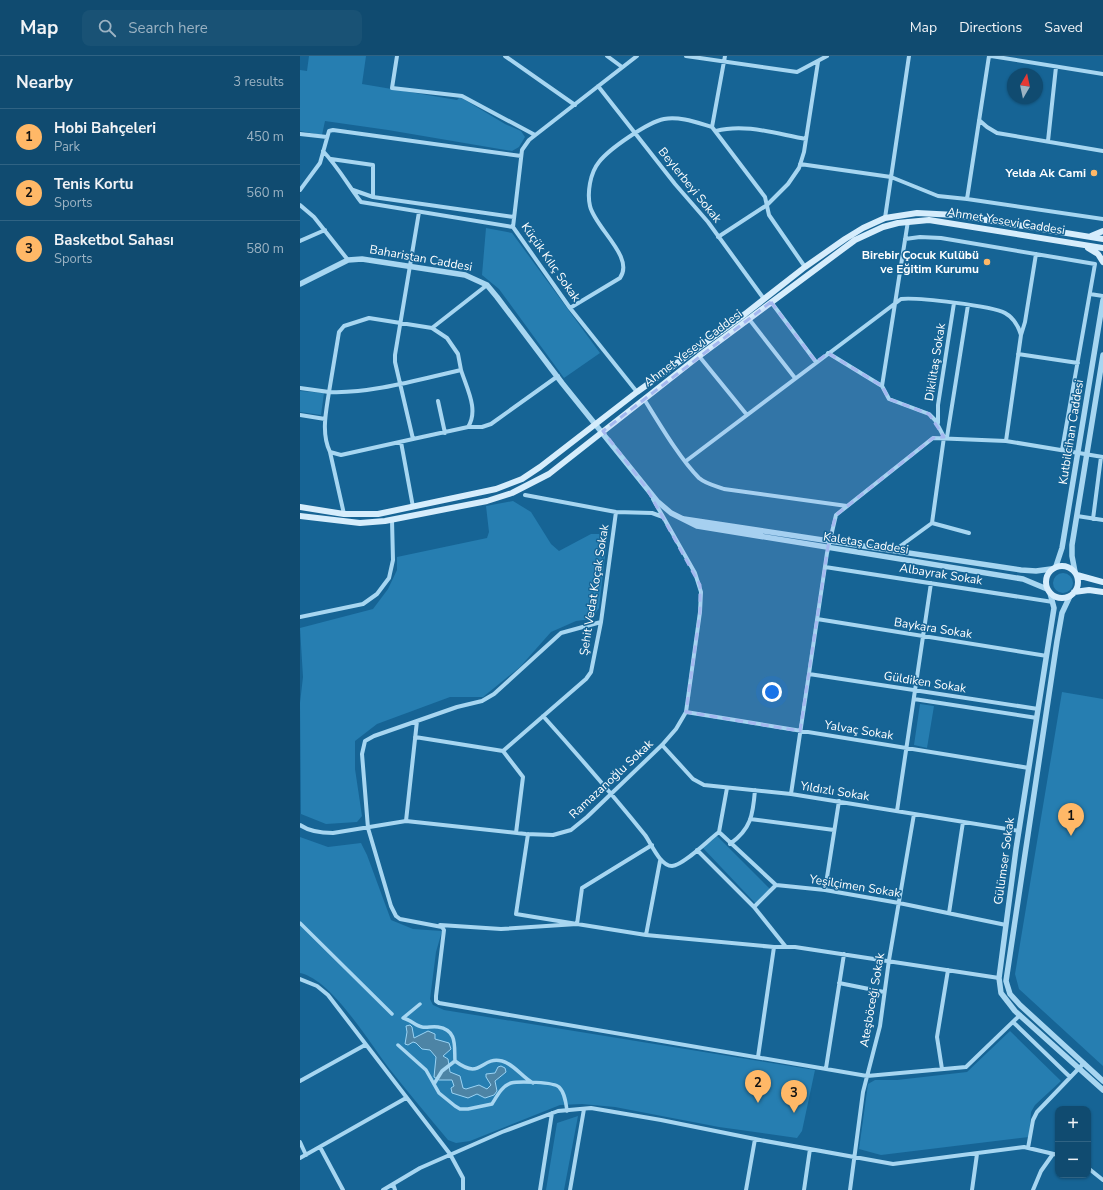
<!DOCTYPE html>
<html lang="en">
<head>
<meta charset="utf-8">
<style>
  body { margin:0; font-family:"Nunito Sans",sans-serif; background:#195275; color:#f1f3f6 }
  .controls { position:absolute; right:12px; bottom:12px; display:grid; overflow:hidden; border-radius:8px; box-shadow:0 1px 3px #0004 }
  .controls button { width:36px; height:36px; display:grid; place-items:center; padding:0; border:0; border-bottom:1px solid #306383; background:#104b70; color:#f1f3f6; font:20px sans-serif }
  .compass { position:absolute; left:707px; top:12px; width:36px; height:36px; border-radius:50%; background:#104b70; box-shadow:0 1px 3px #0004; rotate:9deg }
  .you { position:absolute; left:472px; top:636px; width:14px; height:14px; margin:-10px; border:3px solid #fff; border-radius:50%; background:#1a73e8; box-shadow:0 0 0 6px #1a73e833 }
  .badge { display:grid; place-items:center; width:26px; height:26px; border-radius:50%; background:#ffb867; color:#111; font-size:13px; font-weight:700 }
  .pin { position:absolute; translate:-50% -33px; filter:drop-shadow(0 1px 2px #0008) }
  .pin::after { content:''; position:absolute; top:21px; width:14px; height:12px; background:inherit; clip-path:polygon(0 0,100% 0,50% 100%) }
  .list { margin:0; padding:0; list-style:none }
  h2 { display:flex; justify-content:space-between; align-items:center; height:52px; margin:0; padding:0 16px; font-size:17px }
  h2 small { font-size:13px; font-weight:400; color:#9cb3c3 }
  .list li { display:grid; grid-template-columns:26px 1fr auto; gap:12px; align-items:center; box-sizing:border-box; height:56px; padding:0 16px; border-top:1px solid #306383 }
  .list b { display:block; font-size:15px; white-space:nowrap }
  .list p { margin:0; font-size:13px; white-space:nowrap; color:#9cb3c3 }
  .list em { font-size:13px; font-style:normal; color:#9cb3c3 }
  .icon { flex:none; width:22px; height:22px; fill:none; stroke:currentColor; stroke-width:2; stroke-linecap:round; stroke-linejoin:round }
  .map { position:relative; flex:none; width:803px; height:1134px; overflow:hidden }
  header { display:flex; align-items:center; gap:24px; box-sizing:border-box; height:56px; padding:0 20px; background:#104b70; border-bottom:1px solid #306383 }
  header strong { font-size:19px }
  nav { display:flex; gap:22px; margin-inline-start:auto; font-size:14px }
  .search { width:280px; height:36px; background:#195275; display:flex; align-items:center; gap:10px; box-sizing:border-box; padding:0 14px; border-radius:8px; color:#9cb3c3; font-size:15px }
  main { display:flex }
  aside { flex:1; background:#104b70 }
  .map>svg:first-child { display:block }
  .green { fill:#267eb1 }
  .water { fill:#4d84a5; stroke:#9ad3f4 }
  .lines { fill:none; stroke-linecap:round; stroke-linejoin:round }
  .pedestrian { stroke:#a7d6f1; stroke-width:3.5 }
  .minor { stroke:#a7d6f1; stroke-width:4 }
  .tertiary { stroke:#a7d6f1; stroke-width:5.5 }
  .secondary { stroke:#d6edfc; stroke-width:6 }
  .marked { fill:#a5b8ef; fill-opacity:0.2; stroke:#a5b8ef; stroke-width:3; stroke-dasharray:8 5; stroke-linejoin:round }
  .poi-dot { fill:#ffb867; stroke:#166495; stroke-width:1.5 }
  .labels { text-anchor:middle; stroke-width:3; stroke-linejoin:round; paint-order:stroke }
  .poi-label { font-size:12px; font-weight:bold; fill:#fff; stroke:#166495; text-anchor:end }
  .street-label { font-size:12px; fill:#fff; stroke:#166495 }
</style>
</head>
<body>
<header>
<strong>Map</strong>
<div class="search"><svg class="icon" aria-label="search" viewBox="0 0 24 24"><circle cx="10" cy="10" r="6"/><path d="M15 15l6 6"/></svg>Search here</div>
<nav><a>Map</a><a>Directions</a><a>Saved</a></nav>
</header>
<main>
<aside>
<h2>Nearby<small>3 results</small></h2>
<ul class="list">
<li><span class="badge">1</span><div><b>Hobi Bahçeleri</b><p>Park</p></div><em>450 m</em></li>
<li><span class="badge">2</span><div><b>Tenis Kortu</b><p>Sports</p></div><em>560 m</em></li>
<li><span class="badge">3</span><div><b>Basketbol Sahası</b><p>Sports</p></div><em>580 m</em></li>
</ul>
</aside>
<div class="map">
<svg width="803" height="1134" viewBox="0 0 803 1134">
  <rect width="100%" height="100%" fill="#166495"/>
  <!-- green -->
  <path class="green" d="M9,0H66L62,28L157,44L160,41L205,68L221,75L225,81L219,91L212,95L88,74L25,65L22,79L0,75V14L7,15Z
    M186,172L212,177L300,297L264,322L199,233L182,219Z
    M0,335L24,337L21,359L0,356Z
    M213,445L231,456L251,488L259,495L291,478H299L306,491L299,552L291,563L276,565L251,576L220,611L183,641H150L77,668L55,685V713L62,760L57,766L26,768L1,758L0,647L3,621L0,572L73,553L88,533L97,514V501L187,482L189,476L186,450Z
    M753 527a10 10 0 1 1 20 0a10 10 0 1 1-20 0Z
    M762,636L803,643V1010L719,933L715,918Z
    M620,648L634,650L627,692L614,689Z
    M416,779L471,834L456,848L402,791Z
    M0,781L28,791L61,787L67,799L91,864L113,873L142,875L136,896L130,943L133,949L144,954L515,1014L502,1075L497,1082L419,1071L315,1051L282,1048L260,1049L170,1085L156,1087L148,1084C129,1061 110,1039 92,1016C71,990 33,924 0,917Z
    M710,975L761,1025L735,1049L731,1056L729,1081L581,1099L559,1093L568,1028L575,1024H597L667,1016Z
    M278,1060L264,1134H246L257,1067Z"/>
  <!-- water -->
  <path class="water" d="M110,969L112,971L114,982L128,975L135,978V983L149,987L151,993L143,1000L148,1003L150,1016L160,1020L163,1032L166,1033L179,1029L187,1033L191,1029L186,1021V1018L195,1017L198,1011L201,1010L205,1012L206,1016L195,1025L197,1035L194,1039L185,1042L177,1038L168,1042L152,1037L151,1032L154,1030L152,1024H139L134,1021L136,1001L130,994L122,993L116,987L113,986L108,989L105,988L107,976L106,970Z"/>
  <g class="lines">
    <!-- pedestrian -->
    <path class="pedestrian" d="M0,867L92,958
      M120,948L103,962C111,964 116,970 122,971C127,972 132,970 138,971C158,974 154,991 155,1005C182,1025 180,1000 202,1005C214,1008 222,1021 233,1027
      M98,989L126,1014L139,1037L155,1050L160,1053H168L192,1048C197,1040 202,1030 211,1027C219,1025 254,1026 259,1031C265,1037 266,1047 267,1055
      M134,1028L142,1015L155,1005"/>
    <!-- minor -->
    <path class="minor" d="M97,0L92,32L162,40L235,79
      M205,0L275,49
      M307,0L322,11
      M337,0L229,84L222,94L213,171L270,252L337,336
      M386,0L497,16L527,0
      M425,0L412,71L465,141L469,159L505,211
      M691,0L803,18
      M298,30L375,128L408,166L464,243
      M679,64L687,71L697,77L803,95
      M416,75C445,67 477,78 506,83
      M0,78L27,81
      M748,85L756,11
      M23,95C38,111 48,129 61,146L213,171
      M31,103L73,109V141
      M500,108L591,121L638,140L667,143L803,163
      M0,134L20,107L29,75L33,74L221,100
      M53,134L73,141L214,161
      M667,143L689,0
      M0,149L14,161L48,204
      M585,162L609,0
      M418,181L467,149L488,128L499,112L504,96L518,6
      M605,183L620,181L641,182L795,208L762,394
      M0,185L25,174
      M790,238L803,240
      M471,246L516,306
      M270,252L320,222C335,201 295,172 290,150C287,137 290,117 299,106C309,93 348,66 364,63C380,60 398,67 412,71
      M449,263L495,322
      M132,272L187,229
      M528,297L582,330L589,343L629,358L635,364L644,381
      M718,298L778,307
      M399,300L447,359
      M582,330L608,165
      M0,332L29,336L39,276L44,270L69,262L132,272L147,282L158,298L161,314
      M344,343C359,367 380,403 399,422C406,428 416,430 424,433L547,450
      M138,345L145,377
      M0,359L25,363
      M638,367V349L654,247
      M168,371H182L191,368L258,320
      M647,381L668,249
      M113,383L41,399L30,396C21,377 26,356 29,336C70,338 121,323 161,314C167,333 179,354 168,371L113,383L95,306V299L119,156
      M706,385L721,279L725,266L736,198
      M101,386L113,451
      M30,396L44,458
      M386,405L601,243C616,241 693,250 705,257C714,262 718,269 721,279
      M225,439L316,456L352,457L363,461
      M777,460L803,464
      M793,463L801,401
      M632,467L644,381
      M595,494L632,467L669,477
      M525,511L753,546
      M0,561L63,548L77,538L89,522L93,504L92,464
      M517,563L747,600
      M301,566L261,577L194,638L182,645L157,651L74,680L65,685L62,698L68,772L91,850L96,860L100,863L142,871L144,874L136,940V945L139,947L567,1020L666,1011L720,959
      M509,618L738,653
      M614,643L737,662
      M386,656L729,712
      M243,660C278,699 312,738 345,779C351,787 360,810 372,810C384,809 408,784 419,776L427,732
      M115,681L203,695
      M362,689L393,723L404,729L491,738L719,775
      M203,695L286,623L291,616L301,566L316,456
      M203,695L223,721L216,777
      M491,738L527,497L536,459L633,382L706,385L803,401
      M597,755L631,527
      M450,763L534,774
      M106,765L117,665
      M0,769C10,776 21,777 33,777L106,765L226,778L253,779L271,774L287,761L362,689L376,673L386,656L400,556L401,536L395,517L353,443
      M419,776L476,829L525,834L599,847L706,869
      M228,778L216,858L277,868L282,832L352,789
      M430,788C451,773 453,759 455,734
      M397,794L454,851L486,891
      M525,834L539,745
      M454,851L476,829
      M649,857L663,766
      M140,869L201,873L277,868L346,879L474,891H495L699,922
      M346,879L360,805
      M0,923L17,930L28,939L150,1098L163,1122V1134
      M539,927L584,936
      M713,966L770,1021
      M458,1001L474,891
      M526,1012L544,898
      M642,1013L637,981L648,914
      M0,1025L65,989
      M0,1086L6,1099
      M20,1091L43,1134
      M728,1092L733,1064L737,1056L784,1007
      M0,1102L106,1042
      M788,1112L803,1124
      M93,1128L95,1134
      M83,1134L120,1112L202,1076L258,1055L291,1052L361,1064L460,1084L593,1108L724,1091L758,1099
      M240,1134L252,1057
      M270,1134L284,1053
      M446,1134L455,1083
      M504,1134L510,1093
      M550,1134L563,1036L580,970L589,904L614,758
      M672,1134L677,1098
      M733,1134L741,1115L753,1098"/>
    <!-- tertiary -->
    <path class="tertiary" d="M0,228L48,204L62,203L165,219L187,229L197,241L262,327L357,445L371,457L397,470L723,523L747,533
      M384,463L721,514L736,515L751,513
      M756,510L762,492L803,244
      M775,516L772,500V489L803,299
      M750,537L754,552L716,793L699,922L701,937L715,955L803,1034
      M770,540L762,557L757,585L706,925L710,938L720,949L803,1025"/>
    <!-- secondary -->
    <path class="secondary" d="M791,180L803,175
      M788,192L798,198L803,206
      M0,451L44,458H78L196,433L222,423L240,411L337,336L445,258L505,211L545,183L563,172L585,162L617,157L656,159L803,183
      M0,460L60,467L85,465L187,445L212,437L249,418L399,300L555,184L583,171L598,167L629,164L803,192
      M746 526a16 16 0 1 1 32 0a16 16 0 1 1-32 0Z
      M777,519L803,526
      M774,536L789,534L803,536"/>
  </g>
  <!-- marked area -->
  <path class="marked" d="M471,246L516,306L528,297L582,330L589,343L629,358L644,381L633,382L536,459L529,484L500,675L386,656L400,556V529L347,433L303,375Z"/>
  <!-- markers -->
  <g class="poi-dot">
    <circle cx="794" cy="117" r="4"/>
    <circle cx="687" cy="206" r="4"/>
  </g>
  <g class="labels">
    <!-- poi labels -->
    <g class="poi-label">
      <text x="786" y="121">Yelda Ak Cami</text>
      <text x="679" y="203">Birebir Çocuk Kulübü<tspan x="679" dy="14">ve Eğitim Kurumu</tspan></text>
    </g>
    <!-- street labels -->
    <g class="street-label">
      <text transform="translate(390 129) rotate(51)" y="4">Beylerbeyi Sokak</text>
      <text transform="translate(706 165) rotate(9)" y="4">Ahmet Yesevi Caddesi</text>
      <text transform="translate(121 202) rotate(10)" y="4">Baharistan Caddesi</text>
      <text transform="translate(251 206) rotate(55)" y="4">Küçük Kılıç Sokak</text>
      <text transform="translate(393 292) rotate(-37)" y="4">Ahmet Yesevi Caddesi</text>
      <text transform="translate(635 306) rotate(-81)" y="4">Dikilitaş Sokak</text>
      <text transform="translate(771 376) rotate(-81)" y="4">Kutbilcihan Caddesi</text>
      <text transform="translate(566 487) rotate(9)" y="4">Kaletaş Caddesi</text>
      <text transform="translate(641 518) rotate(9)" y="4">Albayrak Sokak</text>
      <text transform="translate(294 534) rotate(-81)" y="4">Şehit Vedat Koçak Sokak</text>
      <text transform="translate(633 572) rotate(9)" y="4">Baykara Sokak</text>
      <text transform="translate(625 626) rotate(9)" y="4">Güldiken Sokak</text>
      <text transform="translate(559 674) rotate(9)" y="4">Yalvaç Sokak</text>
      <text transform="translate(311 723) rotate(-43)" y="4">Ramazanoğlu Sokak</text>
      <text transform="translate(535 735) rotate(9)" y="4">Yıldızlı Sokak</text>
      <text transform="translate(704 805) rotate(-82)" y="4">Gülümser Sokak</text>
      <text transform="translate(555 830) rotate(9)" y="4">Yeşilçimen Sokak</text>
      <text transform="translate(572 944) rotate(-80)" y="4">Ateşböceği Sokak</text>
    </g>
  </g>
</svg>
<div class="controls">
<button>+</button>
<button>−</button>
</div>
<svg class="compass" viewBox="-18 -18 36 36"><path d="M0-13l5 13h-10z" fill="#e53935"/><path d="M0 13l5-13h-10z" fill="#9cb3c3"/></svg>
<div class="you"></div>
<div class="pin badge" style="left:771px;top:780px">1</div>
<div class="pin badge" style="left:458px;top:1047px">2</div>
<div class="pin badge" style="left:494px;top:1057px">3</div>
</div>
</main>
</body>
</html>
